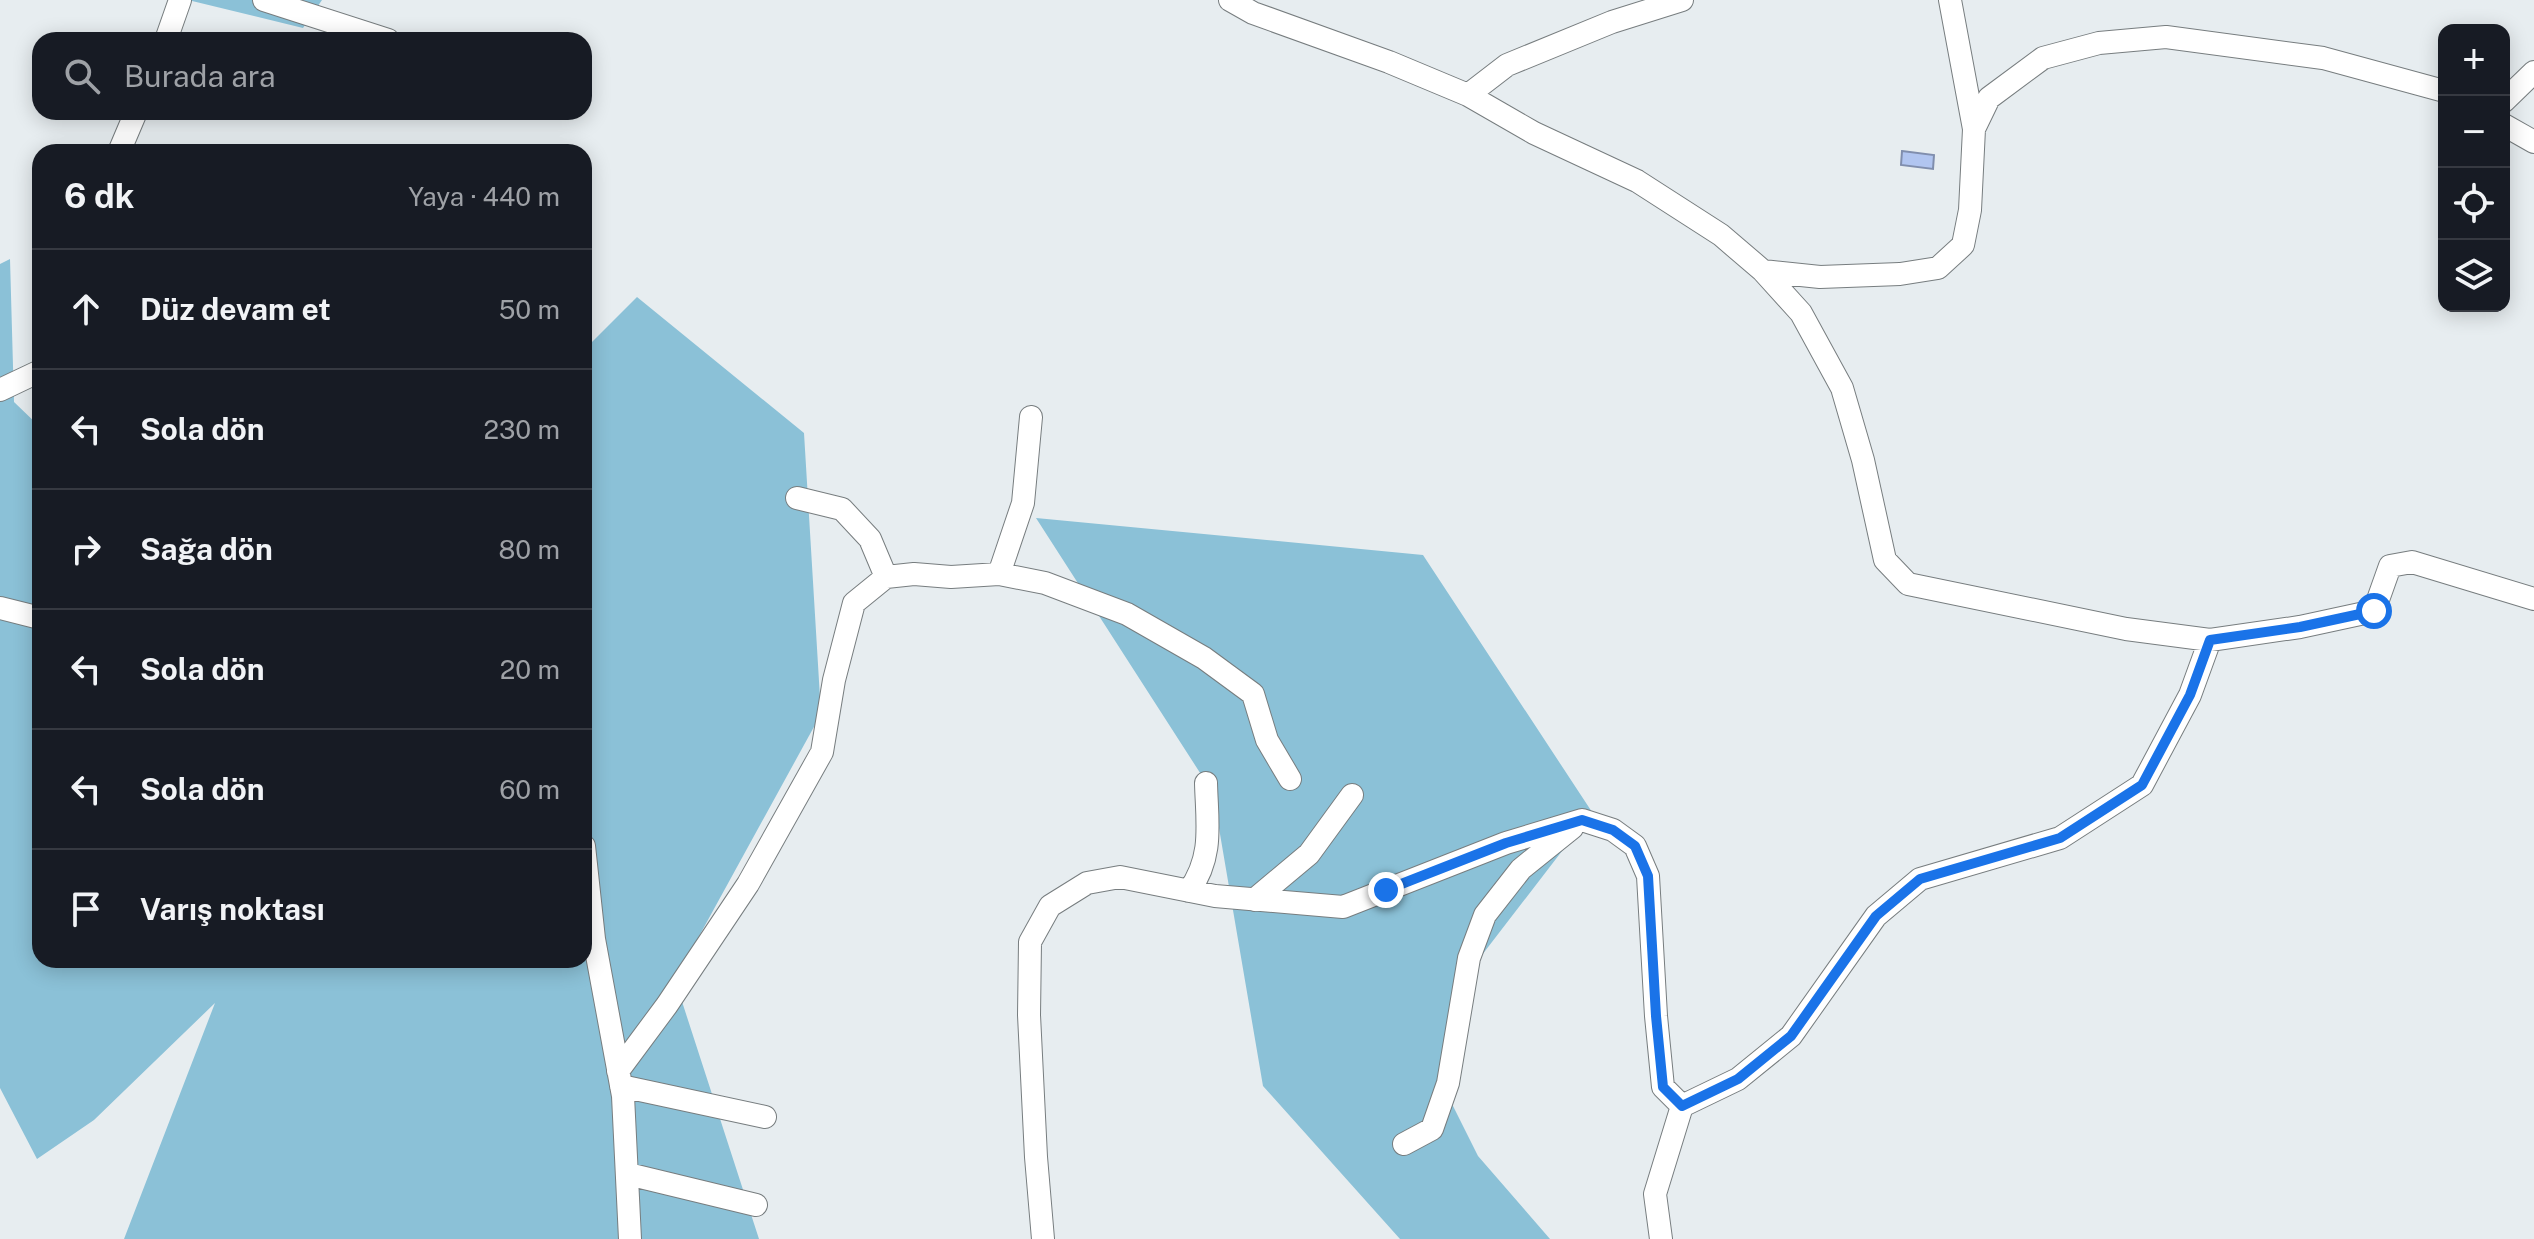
<!DOCTYPE html>
<html lang="tr">
<head>
<meta charset="utf-8">
<style>
  body { margin:0; font-family:"Public Sans",sans-serif; background:#242831; color:#f1f3f6 }
  .controls { position:absolute; right:24px; top:24px; display:grid; overflow:hidden; border-radius:16px; box-shadow:0 4px 20px #0003 }
  .controls button { width:72px; height:72px; display:grid; place-items:center; padding:0; border:0; border-bottom:2px solid #363941; background:#171b24; color:#f1f3f6; font:40px sans-serif }
  .stop { position:absolute; width:24px; height:24px; margin:-18px; border:6px solid #1a73e8; border-radius:50%; background:#fff }
  .stop.end { background:#1a73e8; border-color:#fff; box-shadow:0 2px 8px #0008 }
  .list { margin:0; padding:0; list-style:none }
  h2 { display:flex; justify-content:space-between; align-items:center; height:104px; margin:0; padding:0 32px; font-size:34px }
  h2 small { font-size:26px; font-weight:400; color:#9ea1a6 }
  .list li { display:grid; grid-template-columns:52px 1fr auto; gap:24px; align-items:center; box-sizing:border-box; height:120px; padding:0 32px; border-top:2px solid #363941 }
  .list b { display:block; font-size:30px; white-space:nowrap }
  .list em { font-size:26px; font-style:normal; color:#9ea1a6 }
  .icon { flex:none; width:44px; height:44px; fill:none; stroke:currentColor; stroke-width:2; stroke-linecap:round; stroke-linejoin:round }
  .map { position:relative; flex:none; width:2534px; height:1239px; overflow:hidden }
  .search { position:absolute; background:#171b24; box-shadow:0 4px 20px #0003; left:32px; top:32px; width:560px; height:88px; display:flex; align-items:center; gap:20px; box-sizing:border-box; padding:0 28px; border-radius:24px; color:#9ea1a6; font-size:30px }
  .panel { position:absolute; background:#171b24; box-shadow:0 4px 20px #0003; left:32px; top:144px; width:560px; height:824px; border-radius:24px }
  .map>svg:first-child { display:block }
  .forest { fill:#8bc1d7 }
  .water { fill:#b1c5f0; stroke:#808ead; stroke-width:2 }
  .lines { fill:none; stroke-linecap:round; stroke-linejoin:round }
  .minor-casing { stroke:#777d7f; stroke-width:24 }
  .minor { stroke:#fff; stroke-width:22 }
  .route { stroke:#1a73e8; stroke-width:10 }
</style>
</head>
<body>
<div class="map">
<svg width="2534" height="1239" viewBox="0 0 2534 1239">
  <rect width="100%" height="100%" fill="#e7edf0"/>
  <!-- forest -->
  <path class="forest" d="M188,0H322L303,28Z
    M10,259L14,402L40,427V960H584V350L637,297L804,433L821,714L675,980L759,1239H124L215,1003L94,1120L37,1159L0,1088V264Z
    M1036,518L1423,555L1592,812L1472,968L1447,1094L1478,1156L1550,1239H1400L1263,1086L1213,793Z"/>
  <!-- water -->
  <path class="water" d="M1902,151L1934,155L1933,169L1901,165Z"/>
  <g class="lines">
    <defs>
      <path id="minor" d="M264,0L388,40
        M1230,0L1253,13L1389,62L1468,95L1534,133L1637,181L1721,235L1763,271L1820,277L1900,274L1938,268L1963,245L1970,210L1974,129L1989,98L2043,58L2099,43L2166,37L2323,58L2444,91
        M1950,0L1974,129
        M166,40L180,0
        M1468,95L1507,65L1612,22L1682,0
        M2504,101L2534,72
        M2504,125L2534,142
        M119,152L136,112
        M1763,271L1801,313L1842,388L1863,460L1885,560L1908,584L2126,629L2210,640L2300,627L2374,611L2390,566L2412,562L2534,599
        M0,390L40,371
        M797,498L842,509L870,539L886,577
        M999,574L1023,503L1031,417
        M0,608L40,618
        M584,846L594,939L623,1096L630,1239
        M1189,891C1214,856 1207,823 1206,783
        M1254,900L1309,854L1352,795
        M618,1071L667,1005L748,884L822,752L834,680L854,603L886,577L914,574L951,577L999,574L1045,583L1127,614L1204,658L1253,694L1267,740L1290,779
        M621,1086L765,1117
        M1404,1144L1432,1129L1448,1083L1469,958L1485,915L1521,869L1572,828
        M628,1174L756,1205
        M1043,1239L1036,1157L1029,1015L1030,942L1050,906L1087,883L1120,877L1215,896L1343,907L1506,843L1582,820L1613,830L1635,846L1648,876L1656,1016L1663,1087L1682,1106L1738,1079L1791,1036L1876,916L1920,879L2060,838L2142,785L2190,695L2210,640
        M1661,1239L1655,1194L1682,1106"/>
    </defs>
    <!-- minor casing -->
    <use href="#minor" class="minor-casing"/>
    <!-- minor -->
    <use href="#minor" class="minor"/>
  </g>
  <g class="lines">
    <!-- route -->
    <path class="route" d="M1386,890L1506,843L1582,820L1613,830L1635,846L1648,876L1656,1016L1663,1087L1682,1106L1738,1079L1791,1036L1876,916L1920,879L2060,838L2142,785L2190,695L2210,640L2300,627L2374,611"/>
  </g>
</svg>
<div class="controls">
<button>+</button>
<button>−</button>
<button><svg class="icon" aria-label="locate" viewBox="0 0 24 24"><circle cx="12" cy="12" r="6"/><path d="M12 2v4M12 18v4M2 12h4M18 12h4"/></svg></button>
<button><svg class="icon" aria-label="layers" viewBox="0 0 24 24"><path d="M12 4l9 5-9 5-9-5zM3 14l9 5 9-5"/></svg></button>
</div>
<div class="stop" style="left:2374px;top:611px"></div>
<div class="stop end" style="left:1386px;top:890px"></div>
<div class="search"><svg class="icon" aria-label="search" viewBox="0 0 24 24"><circle cx="10" cy="10" r="6"/><path d="M15 15l6 6"/></svg>Burada ara</div>
<section class="panel">
<h2>6 dk<small>Yaya · 440 m</small></h2>
<ul class="list">
<li><svg class="icon" aria-label="ahead" viewBox="0 0 24 24"><path d="M12 20V5M6 11l6-6 6 6"/></svg><div><b>Düz devam et</b></div><em>50 m</em></li>
<li><svg class="icon" aria-label="left" viewBox="0 0 24 24"><path d="M17 20v-9H6M10 6l-5 5 5 5"/></svg><div><b>Sola dön</b></div><em>230 m</em></li>
<li><svg class="icon" aria-label="right" viewBox="0 0 24 24"><path d="M7 20v-9h11M14 6l5 5-5 5"/></svg><div><b>Sağa dön</b></div><em>80 m</em></li>
<li><svg class="icon" aria-label="left" viewBox="0 0 24 24"><path d="M17 20v-9H6M10 6l-5 5 5 5"/></svg><div><b>Sola dön</b></div><em>20 m</em></li>
<li><svg class="icon" aria-label="left" viewBox="0 0 24 24"><path d="M17 20v-9H6M10 6l-5 5 5 5"/></svg><div><b>Sola dön</b></div><em>60 m</em></li>
<li><svg class="icon" aria-label="arrive" viewBox="0 0 24 24"><path d="M6 21V4h12l-3 4 3 4H6"/></svg><div><b>Varış noktası</b></div></li>
</ul>
</section>
</div>
</body>
</html>
